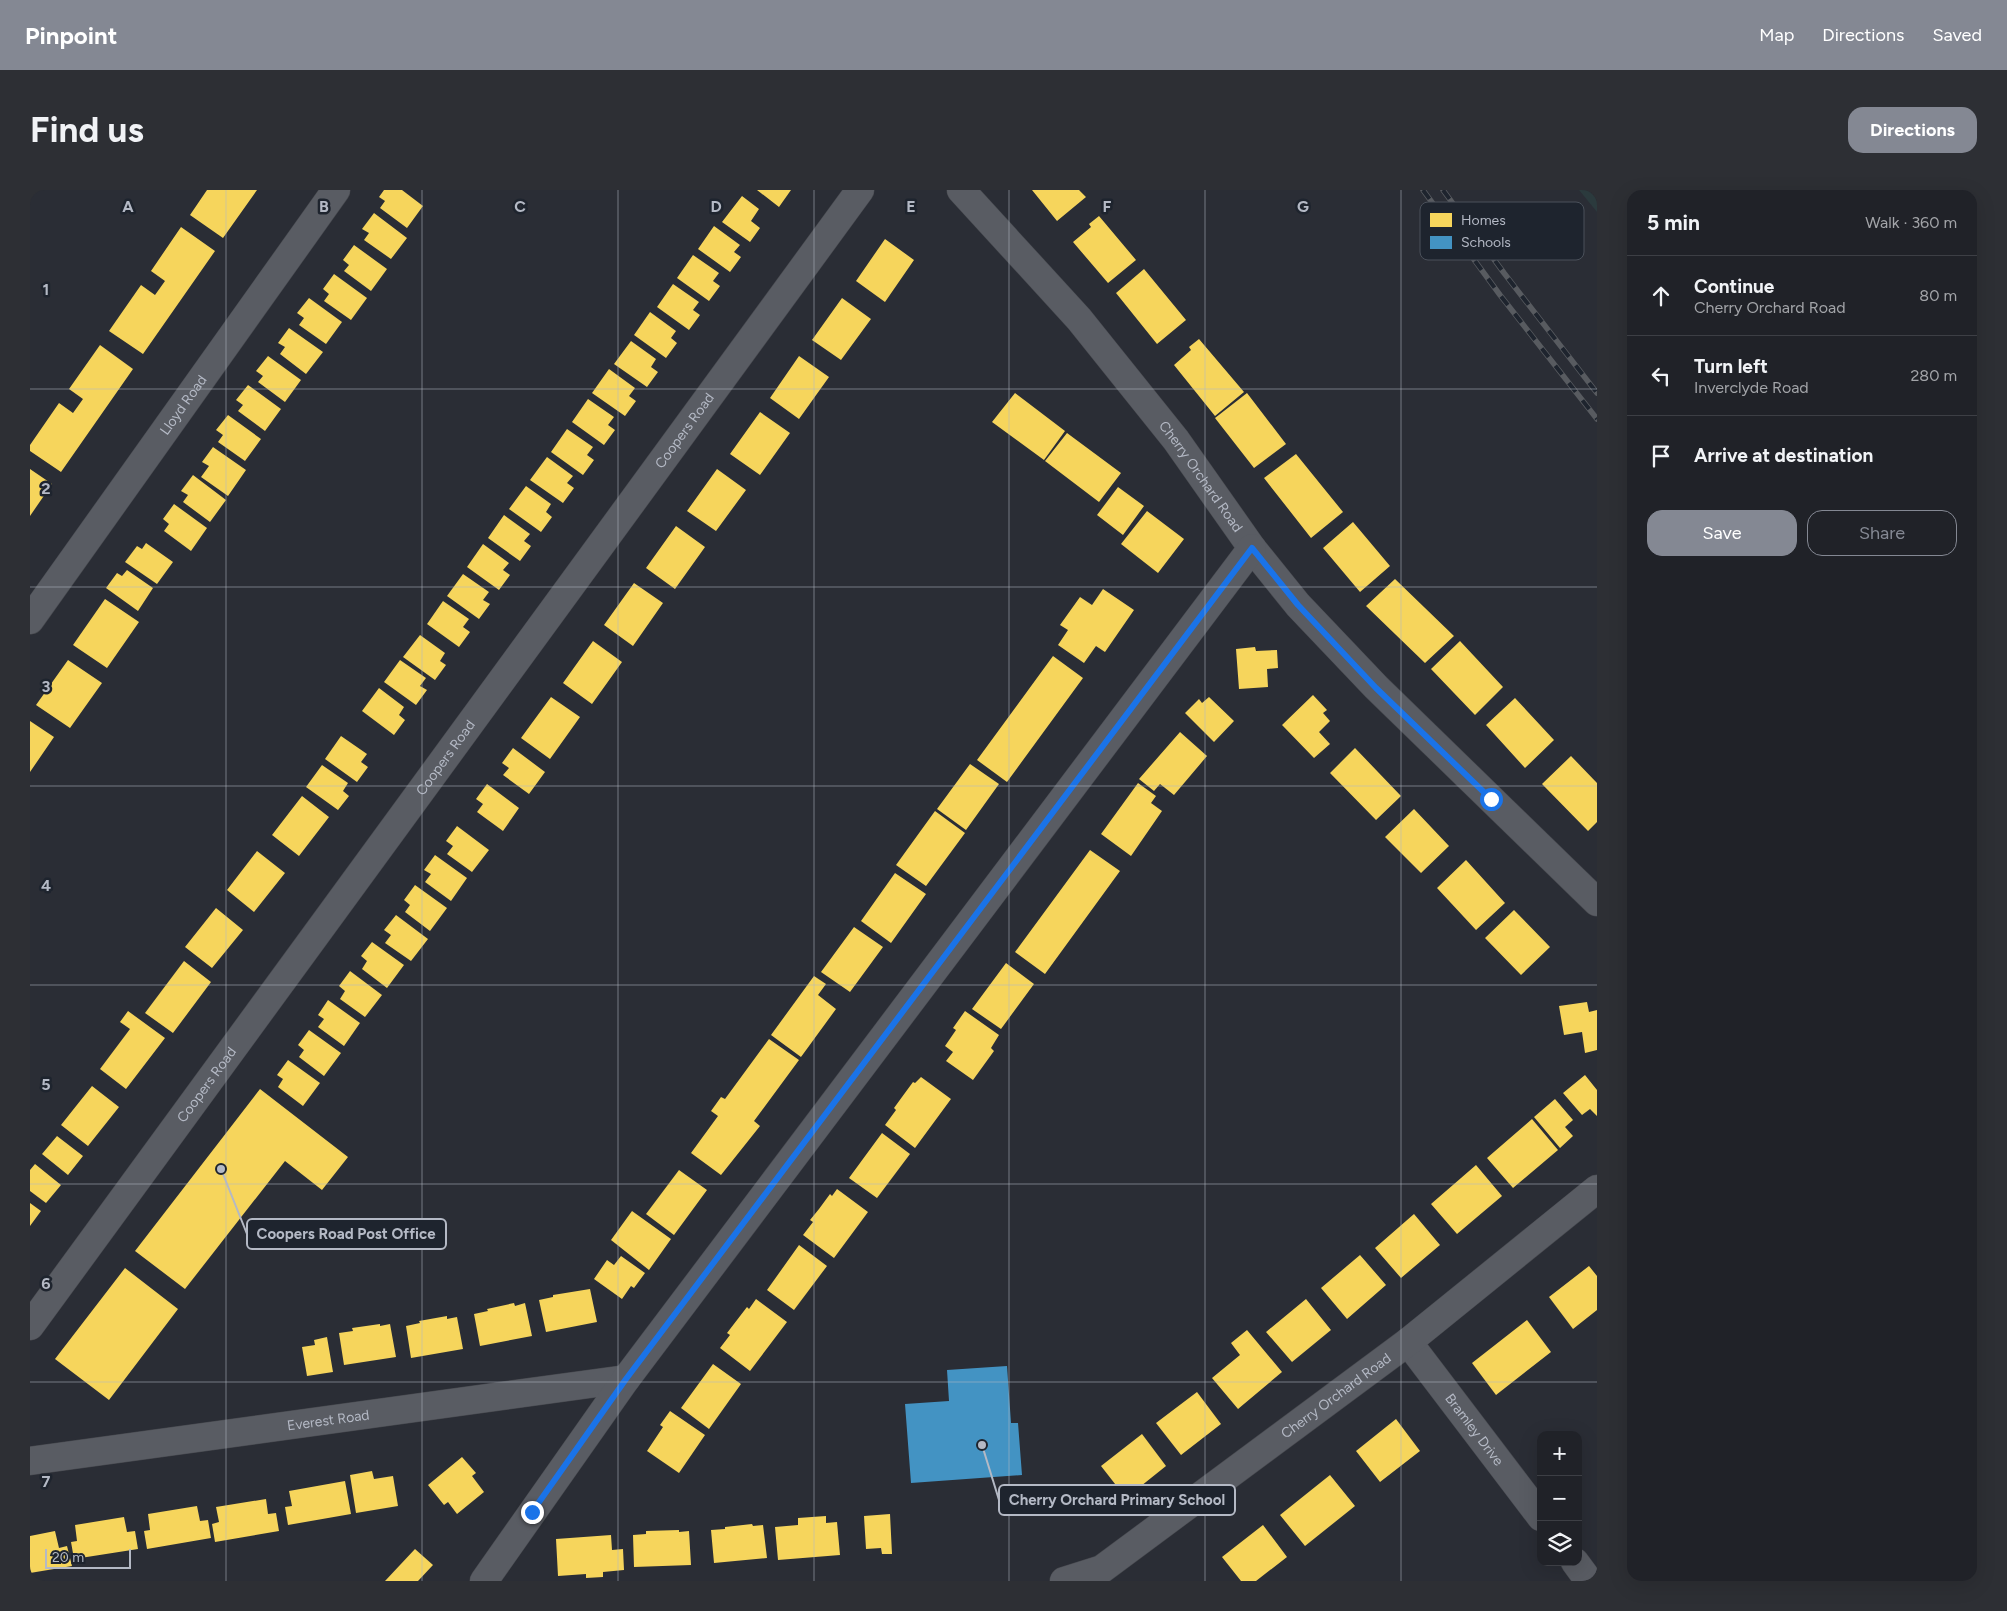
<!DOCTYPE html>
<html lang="en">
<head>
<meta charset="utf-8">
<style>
  body { margin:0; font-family:Figtree,sans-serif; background:#2d2f34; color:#f1f3f6 }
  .controls { position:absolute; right:15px; bottom:15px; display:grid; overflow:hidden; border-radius:10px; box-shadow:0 5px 20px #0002 }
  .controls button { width:45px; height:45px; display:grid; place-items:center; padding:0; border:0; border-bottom:1px solid #3d3f45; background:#202228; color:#f1f3f6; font:25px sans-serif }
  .scale { position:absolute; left:15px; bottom:12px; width:86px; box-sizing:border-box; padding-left:5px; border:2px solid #b4b9c5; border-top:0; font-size:14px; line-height:18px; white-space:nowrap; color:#b4b9c5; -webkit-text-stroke:4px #1e242e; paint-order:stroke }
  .stop { position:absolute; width:15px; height:15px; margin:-11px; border:4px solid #1a73e8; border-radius:50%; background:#fff }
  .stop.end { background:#1a73e8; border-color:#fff; box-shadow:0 1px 5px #0008 }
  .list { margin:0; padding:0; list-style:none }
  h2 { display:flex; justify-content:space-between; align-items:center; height:65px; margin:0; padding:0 20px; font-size:21px }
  h2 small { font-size:16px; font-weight:400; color:#a2a4a8 }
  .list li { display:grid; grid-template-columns:32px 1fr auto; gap:15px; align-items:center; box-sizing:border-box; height:80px; padding:0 20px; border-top:1px solid #3d3f45 }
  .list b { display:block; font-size:19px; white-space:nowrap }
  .list p { margin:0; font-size:16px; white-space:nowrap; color:#a2a4a8 }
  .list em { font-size:16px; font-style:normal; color:#a2a4a8 }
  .actions { display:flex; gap:10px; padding:15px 20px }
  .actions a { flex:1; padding:11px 0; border:1px solid #848893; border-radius:15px; text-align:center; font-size:18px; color:#848893 }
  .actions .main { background:#848893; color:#fff }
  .icon { flex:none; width:28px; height:28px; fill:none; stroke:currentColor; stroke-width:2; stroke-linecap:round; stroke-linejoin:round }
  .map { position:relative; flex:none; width:1567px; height:1391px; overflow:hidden; border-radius:15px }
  header { display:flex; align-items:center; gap:30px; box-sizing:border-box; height:70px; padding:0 25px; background:#848893; color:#fff }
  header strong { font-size:24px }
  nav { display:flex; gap:28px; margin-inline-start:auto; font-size:18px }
  .intro { display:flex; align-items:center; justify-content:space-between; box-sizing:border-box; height:120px; padding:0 30px }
  h1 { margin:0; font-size:35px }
  .button { padding:12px 22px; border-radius:15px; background:#848893; color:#fff; font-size:18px; font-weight:700 }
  main { display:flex; gap:30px; padding:0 30px }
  aside { flex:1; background:#202228; border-radius:15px; box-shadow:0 5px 20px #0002 }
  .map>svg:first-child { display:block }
  .green { fill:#2b3a3d }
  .homes { fill:#f6d55c }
  .schools { fill:#4393c3 }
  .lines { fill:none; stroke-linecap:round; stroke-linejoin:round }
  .street-casing { stroke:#46484e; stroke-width:29 }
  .street { stroke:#595c63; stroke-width:28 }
  .rail-casing { stroke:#585b60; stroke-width:5.5 }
  .rail { stroke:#1e242e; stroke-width:4; stroke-dasharray:11; stroke-linecap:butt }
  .route { stroke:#1a73e8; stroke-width:6 }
  .grid { fill:none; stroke:#b4b9c5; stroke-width:1; stroke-opacity:0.55 }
  .labels { text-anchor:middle; stroke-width:5; stroke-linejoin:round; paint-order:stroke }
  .street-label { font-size:14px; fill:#b4b9c5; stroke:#1e242e }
  .key { fill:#1e242e; stroke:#4b515b; stroke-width:1 }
  .key-label { font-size:14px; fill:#b4b9c5 }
  .grid-label { font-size:16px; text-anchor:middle; font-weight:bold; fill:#b4b9c5; stroke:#1e242e; stroke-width:5; stroke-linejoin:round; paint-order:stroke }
  .leader { fill:none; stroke:#b4b9c5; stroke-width:2 }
  .callout-dot { fill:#b4b9c5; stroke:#1e242e; stroke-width:2 }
  .callout { fill:#1e242e; stroke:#b4b9c5; stroke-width:2 }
  .callout-label { font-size:15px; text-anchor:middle; font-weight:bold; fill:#b4b9c5 }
</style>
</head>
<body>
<header>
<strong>Pinpoint</strong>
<nav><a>Map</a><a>Directions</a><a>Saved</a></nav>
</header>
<div class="intro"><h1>Find us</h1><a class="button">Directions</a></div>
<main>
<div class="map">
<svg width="1567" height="1391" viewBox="0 0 1567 1391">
  <rect width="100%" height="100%" fill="#2a2d35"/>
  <!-- green -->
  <path class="green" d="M1549,0H1567V22Z"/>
  <!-- homes -->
  <path class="homes" d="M177,0H227L193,48L160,25Z
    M354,0H372L393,16L377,38L350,18L355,11L349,7Z
    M727,0H761L749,17Z
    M1002,0H1049L1056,7L1027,31Z
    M712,6L729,19L721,31L730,38L720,52L692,32Z
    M344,23L377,48L361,69L334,50L339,43L332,39Z
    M1069,26L1106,70L1078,93L1043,52L1061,37L1059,34Z
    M684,36L710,55L704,62L711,67L700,82L668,59Z
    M151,37L185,61L113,164L79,141L111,95L125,105L135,91L121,81Z
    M855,49L884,70L855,112L826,91Z
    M324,55L357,79L341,101L314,81L319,75L313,70Z
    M663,65L689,83L683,91L690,96L679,111L647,88Z
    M1114,79L1156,130L1127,154L1086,103Z
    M304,84L337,108L321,130L294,111L299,104L293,99Z
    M643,94L669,112L663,120L670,125L659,140L627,117Z
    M279,108L312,132L296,154L269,135L274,128L267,123Z
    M812,108L841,129L811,170L782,150Z
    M620,122L646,141L641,148L647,153L636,168L604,145Z
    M259,138L293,162L276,184L250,164L255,157L248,153Z
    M1169,149L1214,202L1185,226L1144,175L1161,160L1159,157Z
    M601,151L626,169L621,177L628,182L617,197L584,174Z
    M70,155L103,179L31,282L0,261V255L29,213L43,223L53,209L39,199Z
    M238,166L271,190L255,212L228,192L233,186L226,181Z
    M769,166L799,187L769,229L740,208Z
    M579,179L605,198L599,206L606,211L595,226L562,203Z
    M218,195L251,219L235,241L208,221L213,215L206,210Z
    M985,203L1035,241L1014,270L962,232Z
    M1217,203L1256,254L1224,278L1185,228Z
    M558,209L584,227L578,235L585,240L574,255L542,232Z
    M730,222L760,243L730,285L700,264Z
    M198,225L231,249L215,271L188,252L193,245L186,240Z
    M537,239L563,257L557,265L564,270L553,285L521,262Z
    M1037,243L1091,283L1069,312L1015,271Z
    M183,257L216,280L198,306L171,287L179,276L172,272Z
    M1266,264L1313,322L1281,348L1234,288Z
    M517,267L543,286L537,293L544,298L533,313L500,290Z
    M0,279L22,294L0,326Z
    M687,279L716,300L686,341L657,321Z
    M163,285L196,310L180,332L153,312L158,305L151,301Z
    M496,296L521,314L516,322L522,327L511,342L479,319Z
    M1088,297L1114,316L1093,345L1067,325Z
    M144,314L177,338L161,361L134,341L139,334L133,329Z
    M1117,321L1154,349L1128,383L1091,354Z
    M474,325L500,344L494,351L501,356L490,371L458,348Z
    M1323,332L1360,376L1330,402L1293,358Z
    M646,336L675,357L645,399L616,378Z
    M116,353L143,372L127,394L95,372L107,356L112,359Z
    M453,354L479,373L473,380L480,385L469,400L437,377Z
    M97,380L123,398L108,421L76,398L87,383L92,386Z
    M433,384L459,402L453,410L460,414L449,429L417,406Z
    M1365,389L1424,446L1395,473L1336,416Z
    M604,393L633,413L603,456L574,435Z
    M1073,399L1104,420L1075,462L1066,456L1054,473L1028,455L1038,440L1030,435L1050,407L1062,415Z
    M75,409L109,432L77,478L43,455Z
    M413,411L439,429L433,437L440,442L429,457L397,434Z
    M390,445L415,463L410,471L416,475L405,490L373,467Z
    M563,451L592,472L562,514L533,493Z
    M1430,451L1473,497L1445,525L1401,479Z
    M1225,457L1226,461L1247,460L1248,478L1237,479L1238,497L1209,499L1206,459Z
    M1023,466L1053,488L977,592L947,570Z
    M38,470L72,493L40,538L6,515Z
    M370,470L396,488L390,496L397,500L386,515L354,492Z
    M349,498L374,517L369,525L375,530L364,545L332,521Z
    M1283,505L1297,520L1293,523L1300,531L1289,542L1300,554L1284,568L1252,535Z
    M521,507L550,527L520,569L491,548Z
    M1179,507L1204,531L1184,552L1155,523L1169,509L1172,513Z
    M1485,508L1524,550L1495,578L1456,535Z
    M0,531L24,547L0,582Z
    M1150,542L1177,566L1144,605L1130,594L1124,601L1109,589Z
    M311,546L337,564L331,572L338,577L327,592L295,569Z
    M483,558L515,582L499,604L473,585L479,578L472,573Z
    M1325,558L1371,606L1346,630L1300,583Z
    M1541,566L1567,593V632L1558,641L1512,594Z
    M940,574L969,594L936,640L907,619Z
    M292,575L318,593L313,601L319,606L308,620L276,597Z
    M1108,593L1126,606L1121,613L1132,621L1101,666L1071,644Z
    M457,594L489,618L473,641L447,622L453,614L446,609Z
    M272,606L299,627L269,666L242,645Z
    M1384,619L1419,656L1391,683L1355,647Z
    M905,621L935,643L896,696L866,675Z
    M427,636L459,660L442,682L417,664L423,656L416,651Z
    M1060,660L1090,681L1015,784L985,762Z
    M227,661L255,683L224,722L197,700Z
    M405,665L437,688L421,711L395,692L401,684L394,680Z
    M1436,670L1475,713L1446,740L1407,698Z
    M865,683L896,704L861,753L831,731Z
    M385,695L417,718L400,741L375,722L380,715L374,710Z
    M186,718L213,740L182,778L155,757Z
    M1484,720L1520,757L1491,785L1455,748Z
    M366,725L398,749L381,771L355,753L361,745L354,740Z
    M824,737L853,757L820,802L791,782Z
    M342,752L374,775L357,798L332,779L337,771L331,766Z
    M154,771L181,792L143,843L115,823Z
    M976,773L1004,794L971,839L942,819Z
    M320,781L352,805L335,827L310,809L315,801L309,796Z
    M784,786L796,794L788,805L806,819L771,867L741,845Z
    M298,810L330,833L314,856L288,837L294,829L288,825Z
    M1557,812L1559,822L1567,820V860L1555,863L1552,842L1534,845L1529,816Z
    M98,821L135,848L96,899L70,879L100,839L90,832Z
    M935,821L969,845L961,858L964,861L943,890L916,871L923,862L915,856L926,840L923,838Z
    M279,840L311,863L294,886L269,867L274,860L268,855Z
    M739,849L769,870L724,931L730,936L691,985L661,963L688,926L681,921L691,907L695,909Z
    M258,870L290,893L273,916L248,897L253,889L247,885Z
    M1555,885L1567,900V926L1560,919L1552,925L1533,903Z
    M891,887L921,909L885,958L855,935L866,920L864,918L872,907L883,892L885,893Z
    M62,896L89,917L58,956L31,935Z
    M230,899L318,967L292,1000L255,971L155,1099L105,1061Z
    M1525,909L1543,930L1535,937L1543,946L1530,958L1504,927Z
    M1502,929L1528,960L1483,998L1457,968Z
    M852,943L880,964L847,1008L819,988Z
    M27,946L53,966L38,985L12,964Z
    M5,974L31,995L16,1013L0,1001V980Z
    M1446,975L1472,1006L1427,1044L1401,1014Z
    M649,980L677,1000L644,1045L616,1024Z
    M807,999L838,1022L804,1068L773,1045L783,1032L780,1030L789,1019L800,1004L802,1006Z
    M0,1013L11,1021L0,1036Z
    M602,1021L641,1049L619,1080L581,1050Z
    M1384,1024L1410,1055L1371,1088L1345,1058Z
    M769,1055L797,1076L764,1120L737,1100Z
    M1330,1065L1356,1095L1317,1129L1291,1098Z
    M591,1066L615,1083L604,1098L601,1096L592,1109L564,1089L577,1070L584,1075Z
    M1559,1076L1567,1086V1120L1543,1139L1519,1107Z
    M95,1078L148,1119L79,1210L25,1169Z
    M560,1099L567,1132L516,1142L509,1110L523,1107V1105Z
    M726,1109L757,1132L720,1181L690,1158L700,1145L697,1143L717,1117L719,1119Z
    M1276,1109L1301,1140L1262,1172L1236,1142Z
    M484,1113L485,1116L495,1113L502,1146L450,1156L444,1124L458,1121L457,1119Z
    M417,1126V1129L427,1127L433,1159L381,1168L376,1136L390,1133L389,1131Z
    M1497,1130L1521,1162L1466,1205L1442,1173Z
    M350,1134V1136L360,1134L366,1167L314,1175L309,1143L323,1141L322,1138Z
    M1217,1140L1252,1182L1208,1219L1182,1188L1210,1165L1201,1153Z
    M297,1147L303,1182L277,1186L272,1157L285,1155L284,1150Z
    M683,1174L711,1194L679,1239L651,1218Z
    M1167,1202L1191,1234L1151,1265L1126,1233Z
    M640,1221L675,1245L649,1283L617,1261L633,1237L630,1235Z
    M1366,1229L1390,1261L1350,1292L1326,1261Z
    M1112,1244L1136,1276L1096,1308L1071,1276Z
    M432,1267L446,1283L442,1286L454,1302L427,1324L418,1312L414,1315L398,1295Z
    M342,1281L344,1289L363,1286L368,1316L326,1323L320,1285Z
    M1300,1285L1325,1316L1275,1356L1250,1325Z
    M315,1291L321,1324L258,1335L255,1317L262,1316L259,1301Z
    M236,1309L238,1324L246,1323L249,1341L185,1352L182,1334L189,1332L186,1317Z
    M167,1316L170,1331L178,1330L181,1348L117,1359L114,1341L120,1340L118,1324Z
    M860,1324L862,1364H852L851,1358L836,1359L834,1326Z
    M796,1326V1333L807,1332L810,1365L748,1370L745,1337L768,1335V1328Z
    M94,1327L97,1342L105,1341L108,1359L44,1369L41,1352L47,1351L45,1335Z
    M722,1334L723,1336L733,1335L737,1368L684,1373L681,1340L695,1339V1337Z
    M1233,1335L1257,1367L1226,1391H1211L1192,1367Z
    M649,1340V1342L659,1341L661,1375L604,1377L603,1345L616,1344V1341Z
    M25,1341L29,1358L37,1356L42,1376L0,1383V1346Z
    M581,1345L582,1360L593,1359L594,1380L573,1382V1387L556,1388V1384L528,1386L526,1349Z
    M385,1359L403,1375L388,1391H355Z"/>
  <!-- schools -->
  <path class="schools" d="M977,1176L981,1233H988L992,1285L881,1293L875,1214L919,1211L917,1180Z"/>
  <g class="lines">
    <defs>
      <g id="street">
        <path id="s1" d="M931,0L1049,129L1146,250L1222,358L1268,415L1346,497L1567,712"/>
        <path id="s2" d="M0,430L306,0"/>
        <path id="s3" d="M0,1136L830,0"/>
        <path id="s4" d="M1378,1152L1511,1327"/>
        <path id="s5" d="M0,1271L596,1189"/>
        <path d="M1545,1372L1559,1391"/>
        <path d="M454,1391L596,1189L1222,358"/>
        <path id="s6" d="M1034,1391L1072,1379L1378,1152L1567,999"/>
      </g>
    </defs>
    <!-- street casing -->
    <use href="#street" class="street-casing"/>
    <!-- street -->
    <use href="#street" class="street"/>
    <defs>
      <path id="rail" d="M1393,0L1470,105L1567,229
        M1413,0L1474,83L1567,203"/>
    </defs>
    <!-- rail casing -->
    <use href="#rail" class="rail-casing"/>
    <!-- rail -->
    <use href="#rail" class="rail"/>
  </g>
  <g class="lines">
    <!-- route -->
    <path class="route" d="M502,1322L596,1189L1222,358L1268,415L1346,498L1461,609"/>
  </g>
  <!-- grid -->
  <path class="grid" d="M196,0V1391M392,0V1391M588,0V1391M784,0V1391M979,0V1391M1175,0V1391M1371,0V1391M0,199H1567M0,397H1567M0,596H1567M0,795H1567M0,994H1567M0,1192H1567"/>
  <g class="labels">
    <!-- street labels -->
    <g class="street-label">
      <text dy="5" stroke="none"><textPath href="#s2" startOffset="264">Lloyd Road</textPath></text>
      <text dy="5" stroke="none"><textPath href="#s3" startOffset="1109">Coopers Road</textPath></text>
      <text dy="5" stroke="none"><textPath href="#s1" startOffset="374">Cherry Orchard Road</textPath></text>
      <text dy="5" stroke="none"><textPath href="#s3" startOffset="704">Coopers Road</textPath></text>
      <text dy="5" stroke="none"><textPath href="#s3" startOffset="299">Coopers Road</textPath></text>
      <text dy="5" stroke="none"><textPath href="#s6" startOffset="331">Cherry Orchard Road</textPath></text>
      <text dy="5" stroke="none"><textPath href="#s5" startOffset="301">Everest Road</textPath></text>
      <text dy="5" stroke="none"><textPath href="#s4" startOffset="110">Bramley Drive</textPath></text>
    </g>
  </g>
  <!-- legend -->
  <rect x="1390" y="12" width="164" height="58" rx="8" class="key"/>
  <rect x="1400" y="23" width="22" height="14" fill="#f6d55c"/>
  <rect x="1400" y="46" width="22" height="13" fill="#4393c3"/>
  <g class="key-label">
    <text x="1431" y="35">Homes</text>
    <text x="1431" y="57">Schools</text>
  </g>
  <g class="grid-label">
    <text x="98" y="22">A</text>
    <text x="294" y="22">B</text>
    <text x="490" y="22">C</text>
    <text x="686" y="22">D</text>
    <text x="881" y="22">E</text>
    <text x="1077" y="22">F</text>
    <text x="1273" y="22">G</text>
    <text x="16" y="105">1</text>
    <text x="16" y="304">2</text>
    <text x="16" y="502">3</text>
    <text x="16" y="701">4</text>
    <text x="16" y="900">5</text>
    <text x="16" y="1099">6</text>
    <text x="16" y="1297">7</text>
  </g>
  <!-- callouts -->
  <path class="leader" d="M191 979L217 1044M952 1255L969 1310"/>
  <g class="callout-dot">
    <circle cx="191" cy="979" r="5"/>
    <circle cx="952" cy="1255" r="5"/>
  </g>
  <g class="callout">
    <rect x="217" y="1029" width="199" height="30" rx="5"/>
    <rect x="969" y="1295" width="236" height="30" rx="5"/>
  </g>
  <g class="callout-label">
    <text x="316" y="1049">Coopers Road Post Office</text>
    <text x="1087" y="1315">Cherry Orchard Primary School</text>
  </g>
</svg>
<div class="controls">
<button>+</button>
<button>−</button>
<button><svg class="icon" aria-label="layers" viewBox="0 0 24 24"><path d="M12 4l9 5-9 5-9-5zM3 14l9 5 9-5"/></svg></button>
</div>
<div class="scale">20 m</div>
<div class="stop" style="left:1461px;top:609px"></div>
<div class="stop end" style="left:502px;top:1322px"></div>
</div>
<aside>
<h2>5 min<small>Walk · 360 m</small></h2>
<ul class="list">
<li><svg class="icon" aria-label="ahead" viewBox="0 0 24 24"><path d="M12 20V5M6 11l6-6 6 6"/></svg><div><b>Continue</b><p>Cherry Orchard Road</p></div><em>80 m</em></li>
<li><svg class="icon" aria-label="left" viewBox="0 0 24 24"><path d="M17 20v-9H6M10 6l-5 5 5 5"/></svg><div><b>Turn left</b><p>Inverclyde Road</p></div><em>280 m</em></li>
<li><svg class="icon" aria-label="arrive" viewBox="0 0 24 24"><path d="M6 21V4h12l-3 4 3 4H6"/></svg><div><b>Arrive at destination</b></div></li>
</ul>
<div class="actions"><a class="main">Save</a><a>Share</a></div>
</aside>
</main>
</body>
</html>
